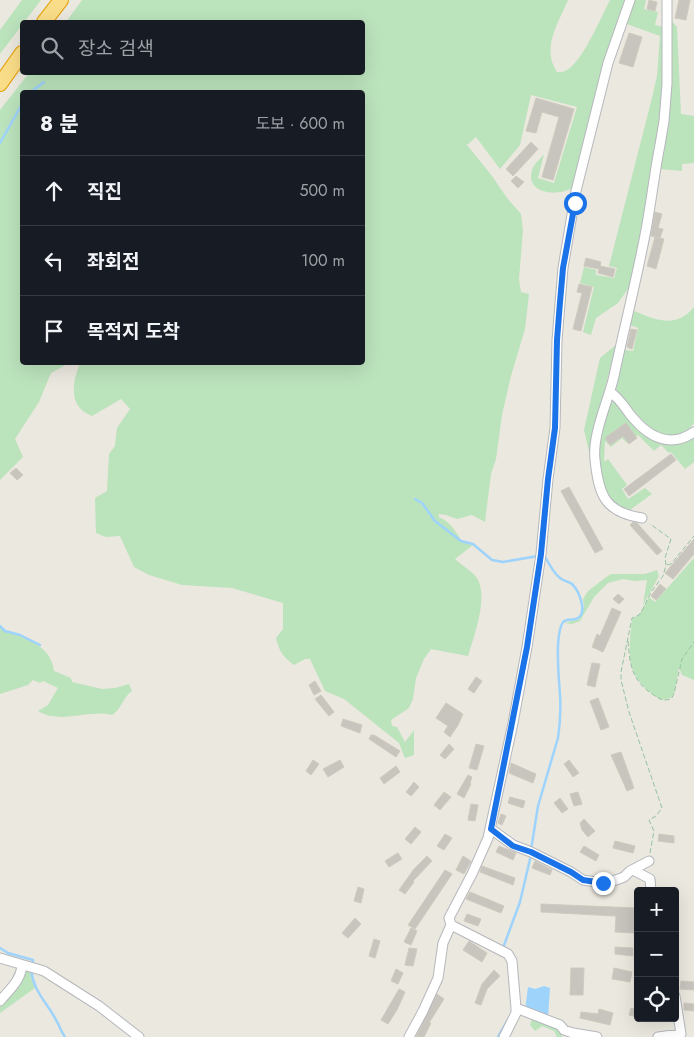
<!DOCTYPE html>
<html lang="ko">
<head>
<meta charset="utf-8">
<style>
  body { margin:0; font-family:Jost,"Noto Sans KR",sans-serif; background:#20242c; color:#f1f3f6 }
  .controls { position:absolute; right:15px; bottom:15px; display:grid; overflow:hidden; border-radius:5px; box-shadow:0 5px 20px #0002 }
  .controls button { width:45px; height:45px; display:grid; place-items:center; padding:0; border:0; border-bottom:1px solid #363941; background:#171b24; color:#f1f3f6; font:25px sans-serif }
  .stop { position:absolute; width:15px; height:15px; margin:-11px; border:4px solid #1a73e8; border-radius:50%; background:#fff }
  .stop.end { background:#1a73e8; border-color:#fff; box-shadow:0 1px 5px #0008 }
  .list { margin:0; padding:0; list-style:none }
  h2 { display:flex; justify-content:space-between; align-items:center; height:65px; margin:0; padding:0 20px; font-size:21px }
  h2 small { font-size:16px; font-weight:400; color:#9ea1a6 }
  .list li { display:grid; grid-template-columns:32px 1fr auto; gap:15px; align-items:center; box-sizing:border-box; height:70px; padding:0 20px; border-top:1px solid #363941 }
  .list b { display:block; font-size:19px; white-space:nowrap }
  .list em { font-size:16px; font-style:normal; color:#9ea1a6 }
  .icon { flex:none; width:28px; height:28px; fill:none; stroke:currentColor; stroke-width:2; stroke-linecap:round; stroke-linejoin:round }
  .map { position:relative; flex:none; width:694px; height:1037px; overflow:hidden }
  .search { position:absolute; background:#171b24; box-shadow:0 5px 20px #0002; left:20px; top:20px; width:345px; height:55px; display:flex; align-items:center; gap:12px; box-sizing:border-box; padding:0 18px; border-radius:5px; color:#9ea1a6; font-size:19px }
  .panel { position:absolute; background:#171b24; box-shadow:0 5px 20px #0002; left:20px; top:90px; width:345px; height:275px; border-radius:5px }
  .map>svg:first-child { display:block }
  .green { fill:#bbe3bc }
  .water { fill:#9ed3fc }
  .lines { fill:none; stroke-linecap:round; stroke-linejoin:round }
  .stream { stroke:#9ed3fc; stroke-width:2.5 }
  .building { fill:#c8c5bf; stroke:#cfcabe }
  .minor-casing { stroke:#b5b7bc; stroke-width:11 }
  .highway-casing { stroke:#e4a006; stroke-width:16 }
  .path { stroke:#95c3a2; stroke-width:1; stroke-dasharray:5 2.5; stroke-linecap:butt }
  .minor { stroke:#fff; stroke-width:9 }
  .highway { stroke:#fadd88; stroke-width:14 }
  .route { stroke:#1a73e8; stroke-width:6 }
</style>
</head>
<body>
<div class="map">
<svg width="694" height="1037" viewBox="0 0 694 1037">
  <rect width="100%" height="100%" fill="#ebe8df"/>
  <!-- green -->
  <path class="green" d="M22,0H41L0,54V30Z
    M82,0H568C558,24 541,48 557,72C558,72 565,72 565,71C582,64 601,17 610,0H626L572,188C557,197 525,194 532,170C534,164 540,159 544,154L538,178L554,183L577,107L531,95L520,145L500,169L476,137L467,145L492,176L507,198L521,214L523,230L519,279L521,292L529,294L525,329L511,376L502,415L496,459L491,474L485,522L472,515L457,519L446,515L439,514V517C450,522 455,530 461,540C453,533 444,528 436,521C426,512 424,503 412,496L421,504L435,521L461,542L473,545L455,559C461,565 474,572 478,580C488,599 474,636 468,656L431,649L424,659L416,678L413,699L409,708L391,720L392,726L397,727L405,742L414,730V755L405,758L399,743L344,699L325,691L310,659H305L294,665C283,657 279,651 276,638L283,629V603L232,588L182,585L149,575L134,567L120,536L106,537L96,533L95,498L107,491L109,454L115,446L117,428L130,409L121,399L92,416C68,407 72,383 80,363L362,362V92H32L46,80L30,92H22V102L0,141V110L29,73L362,72V22H66Z
    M632,0H646L644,9L658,12L655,25L664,27L663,96L640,243L632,283L618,303L596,318L591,335L583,332L594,287L580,283L584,267L596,270V275L614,278L617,268L609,266L652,98L657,76L660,36L624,23Z
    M669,18L677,27L681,114L694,116V163L682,164V171L659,169Z
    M22,105V362L69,363L51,373L39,402L15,439L23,457L0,480V144Z
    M694,307V423C664,461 635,410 616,389L625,350L633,351L638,328L630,325L634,311C656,320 676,329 694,307Z
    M616,345L590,448L592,464L584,430L600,358Z
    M613,400L624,412L650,436L694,435V462L685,469L671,452L669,453L661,445L654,451L638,435L627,443L622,438L611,447L605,441L604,462L608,459L627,485L622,489L628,499L645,488L652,494L627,512C610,503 606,494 601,476C594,448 600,425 613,400Z
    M694,558V680L682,675L679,667L674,694L670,698L661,700C625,677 628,658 632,619L639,615L649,597L655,602Z
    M657,570L659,576L643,605L647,580L635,581L623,579L608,583L594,597L580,621L572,624L564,623L579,619L584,607L583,599L588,591L605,578L611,574H645Z
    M0,627C7,634 14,633 22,637C38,643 52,653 54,671L71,678L72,682L102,689L115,688L129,684L132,691C123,697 121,710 112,715C88,709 60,725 38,711L48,705L58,688L43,681L40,683L33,680L28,685L0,694Z
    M24,968H30L31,977L35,988L0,1013V1006L19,982Z
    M532,1019L546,1020L562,1031V1037H557L554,1031L542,1026L535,1031L530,1025Z"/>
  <!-- water -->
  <path class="water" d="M544,986L550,988L548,1017L525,1010L528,987L535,989Z"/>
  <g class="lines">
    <!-- stream -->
    <path class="stream" d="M31,92L44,82
      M0,143L22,104
      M415,499L422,503L435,521L461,541L473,544L492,560L503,562L538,556
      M0,626L5,631L20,635L40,645
      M531,850L538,806L558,738C560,724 561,709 560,695C559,679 554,632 564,621C568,619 572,620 576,619C589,614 579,591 572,584C568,581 562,581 559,577C553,572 549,563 545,557
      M0,948L8,953L33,960V963
      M503,948L520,902L531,855
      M31,970C34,993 47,1002 56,1020C60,1026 60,1030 65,1037
      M498,1037L509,1018"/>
  </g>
  <!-- building -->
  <path class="building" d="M649,0L657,2L655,11L647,9Z
    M679,0H690L686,20L675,18Z
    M629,33L642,37L633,67L619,63Z
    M536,98L574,109L553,180L542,177L559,117L542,112L536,133L526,131Z
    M531,142L538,149L513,176L506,169Z
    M516,176L524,182L518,188L511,181Z
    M655,212L662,214L658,228L663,229L660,238L651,236Z
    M655,237L664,239L656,269L647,266Z
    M586,258L601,262L600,266L615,269L613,277L598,273L599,269L584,266Z
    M579,284L592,287L581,331L573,329L582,293L577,292Z
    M631,329L637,330L632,349L627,347Z
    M626,423L637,438L629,444L623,436L610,445L605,438Z
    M671,454L676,460L629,496L624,489Z
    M16,468L23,475L17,480L10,473Z
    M569,487L603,549L595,553L561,491Z
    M633,522L637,523L662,551L657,555L630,525Z
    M694,539V554L673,579L665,573Z
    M660,584L666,589L656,600L651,596Z
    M618,594L624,599L619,604L613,599Z
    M612,608L621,612L603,652L592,647L597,634L600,636Z
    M592,663L600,664L595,687L587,685Z
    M476,677L482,681L474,693L468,689Z
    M315,681L321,691L314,695L309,685Z
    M321,695L334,712L329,716L315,699Z
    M598,698L609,727L601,730L590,701Z
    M446,703L463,714L458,725L450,737L444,732L448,726L436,718Z
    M343,719L362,725L360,733L341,726Z
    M371,735H374L400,751L396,757L369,739Z
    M449,744L454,749L445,759L440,755Z
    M476,744L484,746L477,770L469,768Z
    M621,752L634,788L627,791L611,755Z
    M313,760L319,764L311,775L306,771Z
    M340,760L344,767L328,777L323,769Z
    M569,760L579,773L573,777L564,764Z
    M511,763L536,774L533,783L509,773Z
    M396,766L400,772L384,784L380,778Z
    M468,775L472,777L470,783L471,784L464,798L457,794Z
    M414,782L419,787L411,796L406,792Z
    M444,792L451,797L440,810L434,805Z
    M578,792L582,804L574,806L570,794Z
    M510,797L525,801L523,808L508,803Z
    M560,798L568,809L562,813L554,803Z
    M471,804L478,805L475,821L468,820Z
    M501,814L506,816L502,825L498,823Z
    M584,819L595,831L588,837L582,830L580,823Z
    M415,827L421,832L411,844L405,839Z
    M445,834L452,838L444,850L437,846Z
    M659,834L674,836V843L658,841Z
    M615,841L635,846L633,853L613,848Z
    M499,846L516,853L513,860L496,852Z
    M584,846L599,855L596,861L580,852Z
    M398,853L402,859L389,867L385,861Z
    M427,856L432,861L413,881L414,882L405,894L399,890L414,869Z
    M463,856L471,861L464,874L456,870Z
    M535,861L552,870L550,875L532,868Z
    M482,866L515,878L513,885L480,872Z
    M445,870L452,874L415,929L408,925Z
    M358,887L364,889L361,903L354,901Z
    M470,892L504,906L501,913L466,899Z
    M541,904L636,908L635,933L615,932L616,916H615L541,912Z
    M467,914L481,919L478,926L464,921Z
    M355,918L361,924L348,938L342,933Z
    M411,928L417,931L411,945L404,942Z
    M374,939L380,941L375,958L369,956Z
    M469,941L487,953L482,962L463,950Z
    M615,947L633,948V956L615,954Z
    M409,948L417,949L413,966L405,965Z
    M571,968H584L583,995H570Z
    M614,968L632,972L630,982L612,979Z
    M396,969L403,973L398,984L391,981Z
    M494,970L500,976L487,989L481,1005L475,1003L482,984Z
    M681,981L694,982V990L680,989Z
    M399,989L405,992L397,1010L388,1024L381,1020Z
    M437,994L444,999L429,1023H431L424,1037H416Z
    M684,1003L694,1004V1011L684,1010Z
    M631,1008L638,1010V1017L629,1015Z
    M599,1009L613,1013L610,1025L580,1018L581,1012L598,1014Z"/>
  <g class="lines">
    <defs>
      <path id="minor" d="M610,392C621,399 625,409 633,418C650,438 671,448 694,432
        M642,518C605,512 599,496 595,460C592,434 608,402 614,376C624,329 636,282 645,235C651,205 654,175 660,145L664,121L667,84V0
        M491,829L513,845L531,852L571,872L583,880L603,883L616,880L624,877L630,871L649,861
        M633,870L650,879L651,891
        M451,925L508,954L512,961L516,1008V1013L504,1037
        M0,958L44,971L99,1006L139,1037
        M0,1001C10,989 21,980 22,965
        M516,1008L560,1025L564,1030L573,1033L597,1037
        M409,1037L423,1011L438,978L443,943L451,925L449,918L472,874L488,838L513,723L527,647L541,554L548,479L555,428L557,340L563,268L576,191L608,63L630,0
        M658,1037L681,1034L675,996"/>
      <path id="highway" d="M44,22L61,0
        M0,84L22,53"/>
    </defs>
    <!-- minor casing -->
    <use href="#minor" class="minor-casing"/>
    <!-- highway casing -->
    <use href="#highway" class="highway-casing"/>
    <!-- path -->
    <path class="path" d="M667,565L671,564L694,536
      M628,641C630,665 631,679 652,694C657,697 660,700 666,700L671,699L674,694L682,659L694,642
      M650,853L654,831L649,820L656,816L662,808L629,712L621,680V672L632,618L639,615L643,609L651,592L663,576L666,565L665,558L671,539L650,524"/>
    <!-- minor -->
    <use href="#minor" class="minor"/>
    <!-- highway -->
    <use href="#highway" class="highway"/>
  </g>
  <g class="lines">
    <!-- route -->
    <path class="route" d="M575,203L563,268L560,302L557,340L555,428L548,479L541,554L527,647L491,829L513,846L531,852L571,872L583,880L603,883"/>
  </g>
</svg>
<div class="controls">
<button>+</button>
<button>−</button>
<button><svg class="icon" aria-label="locate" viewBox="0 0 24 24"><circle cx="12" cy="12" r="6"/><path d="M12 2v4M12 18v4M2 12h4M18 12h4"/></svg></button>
</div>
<div class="stop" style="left:575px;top:203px"></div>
<div class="stop end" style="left:603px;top:883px"></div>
<div class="search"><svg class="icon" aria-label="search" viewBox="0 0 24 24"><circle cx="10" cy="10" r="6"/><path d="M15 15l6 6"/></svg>장소 검색</div>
<section class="panel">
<h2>8 분<small>도보 · 600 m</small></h2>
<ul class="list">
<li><svg class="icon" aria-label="ahead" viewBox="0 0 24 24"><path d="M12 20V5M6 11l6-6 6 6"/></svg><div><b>직진</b></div><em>500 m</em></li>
<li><svg class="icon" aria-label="left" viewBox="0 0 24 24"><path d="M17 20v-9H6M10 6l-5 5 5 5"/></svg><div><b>좌회전</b></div><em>100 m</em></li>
<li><svg class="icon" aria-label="arrive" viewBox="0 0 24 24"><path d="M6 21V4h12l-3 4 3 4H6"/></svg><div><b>목적지 도착</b></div></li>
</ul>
</section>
</div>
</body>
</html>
